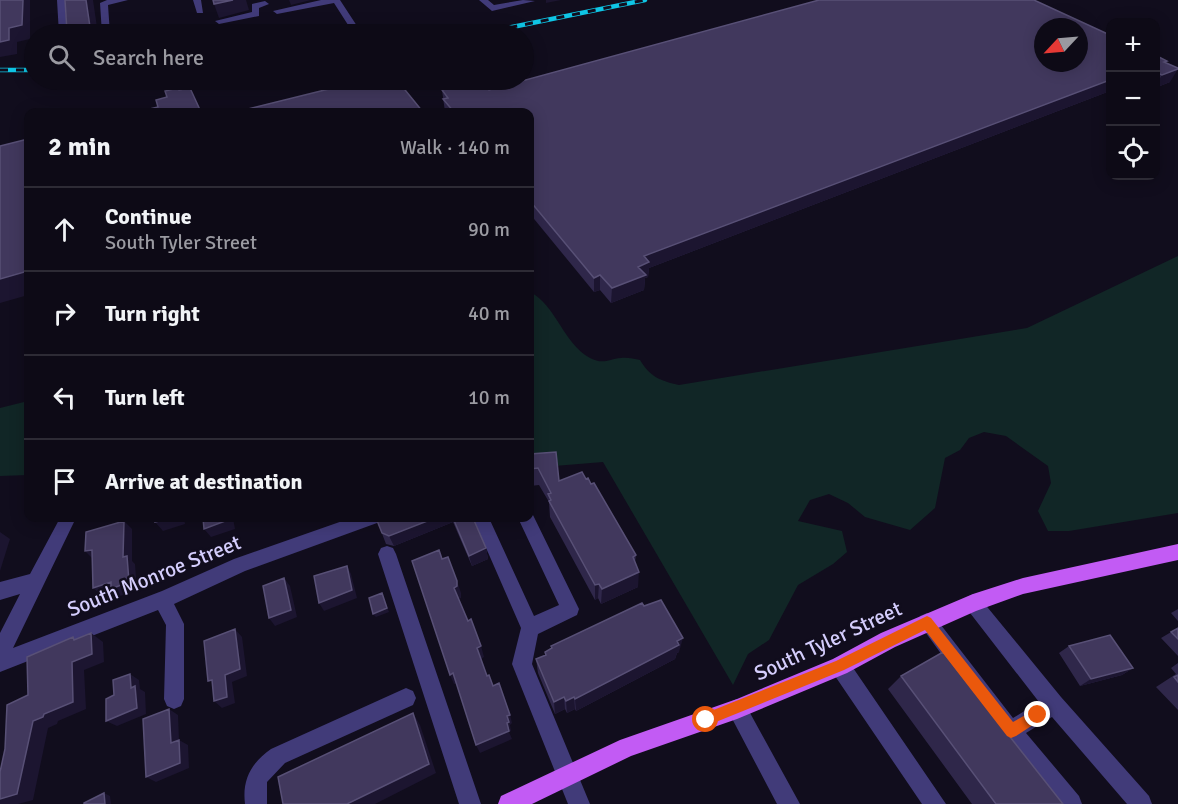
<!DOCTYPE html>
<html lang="en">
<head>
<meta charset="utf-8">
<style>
  body { margin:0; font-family:Signika,sans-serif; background:#16131f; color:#f1f3f6 }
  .controls { position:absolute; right:18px; top:18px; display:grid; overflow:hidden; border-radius:12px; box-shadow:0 3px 15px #0003 }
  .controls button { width:54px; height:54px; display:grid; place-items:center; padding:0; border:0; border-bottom:2px solid #2d2b35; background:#0d0a16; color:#f1f3f6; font:30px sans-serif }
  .compass { position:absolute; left:1034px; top:18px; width:54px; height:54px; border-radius:50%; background:#0d0a16; box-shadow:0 3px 15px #0003; rotate:244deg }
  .stop { position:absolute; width:18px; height:18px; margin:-14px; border:4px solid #ea580c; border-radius:50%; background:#fff }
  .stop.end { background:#ea580c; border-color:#fff; box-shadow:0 2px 6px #0008 }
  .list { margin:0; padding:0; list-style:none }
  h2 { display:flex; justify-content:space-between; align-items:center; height:78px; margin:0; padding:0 24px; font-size:26px }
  h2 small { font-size:20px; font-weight:400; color:#9a9aa1 }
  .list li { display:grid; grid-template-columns:39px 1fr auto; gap:18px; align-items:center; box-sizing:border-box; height:84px; padding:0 24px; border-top:2px solid #2d2b35 }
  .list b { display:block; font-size:22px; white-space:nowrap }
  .list p { margin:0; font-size:20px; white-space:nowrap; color:#9a9aa1 }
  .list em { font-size:20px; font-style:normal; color:#9a9aa1 }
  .icon { flex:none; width:33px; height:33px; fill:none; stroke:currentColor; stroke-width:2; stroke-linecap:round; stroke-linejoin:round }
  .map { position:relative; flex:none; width:1178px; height:804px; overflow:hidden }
  .search { position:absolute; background:#0d0a16; box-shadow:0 3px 15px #0003; left:24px; top:24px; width:510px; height:66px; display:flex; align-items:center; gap:15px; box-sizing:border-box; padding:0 21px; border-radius:33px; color:#9a9aa1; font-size:22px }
  .panel { position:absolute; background:#0d0a16; box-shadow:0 3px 15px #0003; left:24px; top:108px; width:510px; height:414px; border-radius:12px }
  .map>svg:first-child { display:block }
  .green { fill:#112626 }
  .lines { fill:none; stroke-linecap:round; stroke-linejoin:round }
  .minor { fill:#413b79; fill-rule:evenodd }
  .major { fill:#c25bf4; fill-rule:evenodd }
  .rail-casing { stroke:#0fc5e5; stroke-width:4.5 }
  .rail { stroke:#110d1d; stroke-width:3; stroke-dasharray:8; stroke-linecap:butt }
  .wall { fill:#2f274a; fill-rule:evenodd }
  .shaded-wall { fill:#1c1530 }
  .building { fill:#41385d; stroke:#585076; stroke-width:1.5; fill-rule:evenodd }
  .route { fill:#ea580c }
  .labels { text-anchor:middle; stroke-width:5; stroke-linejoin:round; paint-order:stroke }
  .near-street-label { font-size:21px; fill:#d4cdfc; stroke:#110d1d }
</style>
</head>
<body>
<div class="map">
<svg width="1178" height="804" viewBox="0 0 1178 804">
  <rect width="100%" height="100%" fill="#110d1d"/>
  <!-- green -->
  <path class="green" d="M1178,256V513L1069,531H1048L1038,511L1051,483L1048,466L1006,436L984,432L969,438L960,450L945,458L935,508L910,530L865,517L848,503L829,494L810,500L798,521L842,531L847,552L833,564L798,585L769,640L748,654L733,685L603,462L530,468V292C556,305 563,343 590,358C603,365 609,359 621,358C627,357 634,359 640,360C650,377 661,381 679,385L1027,328Z
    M28,401V475L0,476V408Z"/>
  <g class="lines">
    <!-- minor -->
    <path class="minor" d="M57,0H65L67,34H59Z
      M107,0H128L108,5L110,34H102L100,3Z
      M193,0H201L203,13H197Z
      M321,0H340L357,26L356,28H350L334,3L277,14L273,11Z
      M479,0H488L494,5L523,0L535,1L492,11Z
      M265,1L269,4L259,8V16L219,24L215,21L252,12V4Z
      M530,512L532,513L579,609L577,615L538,634L532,664L590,804H568L512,664L521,628L473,518H489L534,616L559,605L518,518H530Z
      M60,518H72L74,522L13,648L162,591L234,559L351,518H379L377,523L245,571L174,604L184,624V699L181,706L174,709L167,706L164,699L166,625L158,610L0,672V633L20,594L0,600V582L30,574Z
      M387,546L393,548L396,554L481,804H459L378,554L381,548Z
      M973,594L979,597L1061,697L1149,796L1152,804H1127L1052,717L1026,733L1079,796L1082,804H1057L990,721L918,622L920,616L927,613L934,616L1013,718L1039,702L967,609L964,603L967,597Z
      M840,656L847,659L946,804H922L833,673L830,666L833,659Z
      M406,688L413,691L416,698L413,705L285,763L267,782V804H245C242,780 251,763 271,749Z
      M737,699L744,702L800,804H777L727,709L730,702Z"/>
    <!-- major -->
    <path class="major" d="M1178,544V560L1023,594L976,611L895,647L847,673L737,719L631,756L532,804H498L501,796L620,740L737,699L833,659L881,633L973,594L1023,578Z"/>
    <defs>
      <path id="rail" d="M478,34L645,0
        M0,70H34"/>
    </defs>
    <!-- rail casing -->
    <use href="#rail" class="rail-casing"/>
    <!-- rail -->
    <use href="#rail" class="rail"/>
  </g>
  <!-- wall -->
  <path class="wall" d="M819,0H1034L1110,35V91L649,268L648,277L645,278L644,290L611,303L600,290L594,292L530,214V112H445L442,90L468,83L473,88L484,85L489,90ZM1043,27H1079V63H1043Z
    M1155,55L1166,63L1170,82L1155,88Z
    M530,454L559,481L586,479L636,555L635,562L638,587L601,604L598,598L595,600L550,517L549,502L539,485L530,486Z
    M376,518H473L486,548L488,559L472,566L453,522L394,546L386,544Z
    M1178,609V621L1171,613Z
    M1178,628V656L1161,638Z
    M551,646L679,652L677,653L675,659L576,711L575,709L567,713L565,709L555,714L538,673L536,659L545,655V652L552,649Z
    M1069,646L1133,668L1122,675L1080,686L1059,653Z
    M1178,663V710L1156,687L1176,674L1171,668Z
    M901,676L1063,804H972L888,689Z"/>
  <!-- shaded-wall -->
  <path class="shaded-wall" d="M23,0H30V39L17,42V54L0,57V42L9,28Z
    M86,0H93L98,34H69L67,31Z
    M233,0H246L249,10L219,18L214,4Z
    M289,0H311L291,5Z
    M546,0H561L546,3Z
    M1178,69L1170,82L1155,88V86L1162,75Z
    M1110,80V91L649,268L648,277L645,278L644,290L611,303L612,288L644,256Z
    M28,271V295L0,303V279Z
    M600,275V290L594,292V278Z
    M171,518H184L185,524L163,531L155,522Z
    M228,518H233L235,529L211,537L204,529Z
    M435,518H452L453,522L394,546L389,536Z
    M124,521L132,529V561L135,564L137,590L120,596L115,592L103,596L93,588L111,582L123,557Z
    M0,532L10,539L0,571Z
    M486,548L488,559L472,566L469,556Z
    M92,550L94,560L85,551Z
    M347,566L351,574L357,598L324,611L319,603Z
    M639,572L638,587L601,604L602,589Z
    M284,578L290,586L297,617L275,626L269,618Z
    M457,581L461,593V598L458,599L454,588Z
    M599,584L598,598L595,600V585Z
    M382,593L389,612L376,617L373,614Z
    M235,629L242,637L247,676L232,682L235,703L222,708L214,701L225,675Z
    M91,633L103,642L104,662L84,670L86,709L58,721L57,724L48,728L33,800L18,804H0V799L33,721L44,714L72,662Z
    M683,638L679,652L677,653L675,659L576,711L575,699Z
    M481,646L484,657L481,659L477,648Z
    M1133,668L1122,675L1080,686L1091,679Z
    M453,673L458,683L454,684L450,675Z
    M130,674L139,680L140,689L145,692L146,714L117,726L106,721L131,688Z
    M564,697L565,709L555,714L554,702Z
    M574,697L575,709L567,713L566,701Z
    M169,709L178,715L179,740L188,745L189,768L156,782L146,777L171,743Z
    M413,713L420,725L436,773L375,804H347Z
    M510,715L512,723L510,725L511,731L509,732L512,739L480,753L476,745L507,716Z
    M104,793L110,796L111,804H105Z"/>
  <!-- building -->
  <path class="building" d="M0,0H23L22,25L9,28V40L0,42Z
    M65,0H86L90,27L67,31Z
    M213,0H233L214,4Z
    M819,0H1034L1110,35V80L644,256L649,262L638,267L646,275L612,288L600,275L594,278L530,201V112H454L443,99L448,98L442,90L468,83L473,88L484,85L489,90ZM1043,27H1079V63H1043Z
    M1155,55L1167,61L1164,62L1178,68V69L1162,75L1155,72Z
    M360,80H397L423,112H236L361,81Z
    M178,88L179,90L190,88L201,112H137L158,107L156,100L167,97L165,91Z
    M28,139V271L0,279V146Z
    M556,452L559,481L582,472L586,479L588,478L591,484L594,483L636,555L633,557L639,572L602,589L599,584L595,585L549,501L551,500L548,494L551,493L538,468L530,469V454Z
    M155,518H171L155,522Z
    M203,518H228V520L204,529Z
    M376,518H435L389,536L382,533Z
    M453,518H473L486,548L469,556Z
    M124,521L123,557L127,556L129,582L111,589V582L93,588L92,550L85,551L86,532Z
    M439,550L442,559L448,557L457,581V586L454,588L468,621L471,619L481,646L477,648L487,676L489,675L493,686L499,683L510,715L507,716L509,722L507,723L509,731L476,745L453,673L450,675L412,561Z
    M347,566L352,590L319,603L314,576Z
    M284,578L291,610L269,618L263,586Z
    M382,593L387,608L373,614L369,598Z
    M661,600L683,638L677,641L679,645L575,699L574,697L566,701L564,697L554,702L536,659L546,655L545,652L552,648L551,646L642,603L644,606Z
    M1178,628V639L1171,632Z
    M235,629L240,669L225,675L227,697L214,701L212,680L208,681L204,641Z
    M91,633L92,654L72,662L73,702L44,714L43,717L33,721L17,794L0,799V772L5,749L7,705L28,695L27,657L73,637L74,640Z
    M1110,635L1133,668L1091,679L1069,646Z
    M943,652L1063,804H996L901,676Z
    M130,674L131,688L135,686L137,708L106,721V699L114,695L113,680Z
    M1178,675V682L1174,677Z
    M169,709L171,743L179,740L180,763L146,777L143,719Z
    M413,713L429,764L347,804H283L278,777Z
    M104,793L105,804H84V803Z"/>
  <!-- route -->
  <path class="route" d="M927,616L931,618L1013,722L1038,708L1042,710L1044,715L1042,719L1016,736L1011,738L1007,736L925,630L844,670L706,726L701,725L699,720L701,715L836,661Z"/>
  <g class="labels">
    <!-- near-street labels -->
    <g class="near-street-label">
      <text transform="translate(154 576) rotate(-22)" y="7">South Monroe Street</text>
      <text transform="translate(828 641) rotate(-25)" y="7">South Tyler Street</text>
    </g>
  </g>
</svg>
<div class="controls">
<button>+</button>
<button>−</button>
<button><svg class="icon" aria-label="locate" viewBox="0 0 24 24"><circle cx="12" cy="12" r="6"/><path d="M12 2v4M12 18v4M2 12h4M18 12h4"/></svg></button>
</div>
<svg class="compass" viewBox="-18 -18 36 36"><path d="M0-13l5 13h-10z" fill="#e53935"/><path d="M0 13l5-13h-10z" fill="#9a9aa1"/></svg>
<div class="stop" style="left:706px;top:720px"></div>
<div class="stop end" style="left:1038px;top:715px"></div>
<div class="search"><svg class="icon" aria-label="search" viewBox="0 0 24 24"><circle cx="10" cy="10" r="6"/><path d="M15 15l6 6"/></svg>Search here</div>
<section class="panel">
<h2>2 min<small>Walk · 140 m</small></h2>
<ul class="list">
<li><svg class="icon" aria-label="ahead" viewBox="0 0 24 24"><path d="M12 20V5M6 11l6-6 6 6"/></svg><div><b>Continue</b><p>South Tyler Street</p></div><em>90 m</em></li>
<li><svg class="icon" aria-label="right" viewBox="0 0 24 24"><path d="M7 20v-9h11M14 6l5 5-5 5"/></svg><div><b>Turn right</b></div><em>40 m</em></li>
<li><svg class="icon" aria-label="left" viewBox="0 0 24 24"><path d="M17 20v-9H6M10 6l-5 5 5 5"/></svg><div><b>Turn left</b></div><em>10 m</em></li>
<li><svg class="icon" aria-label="arrive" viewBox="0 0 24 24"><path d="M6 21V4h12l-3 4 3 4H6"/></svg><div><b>Arrive at destination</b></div></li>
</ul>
</section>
</div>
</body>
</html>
